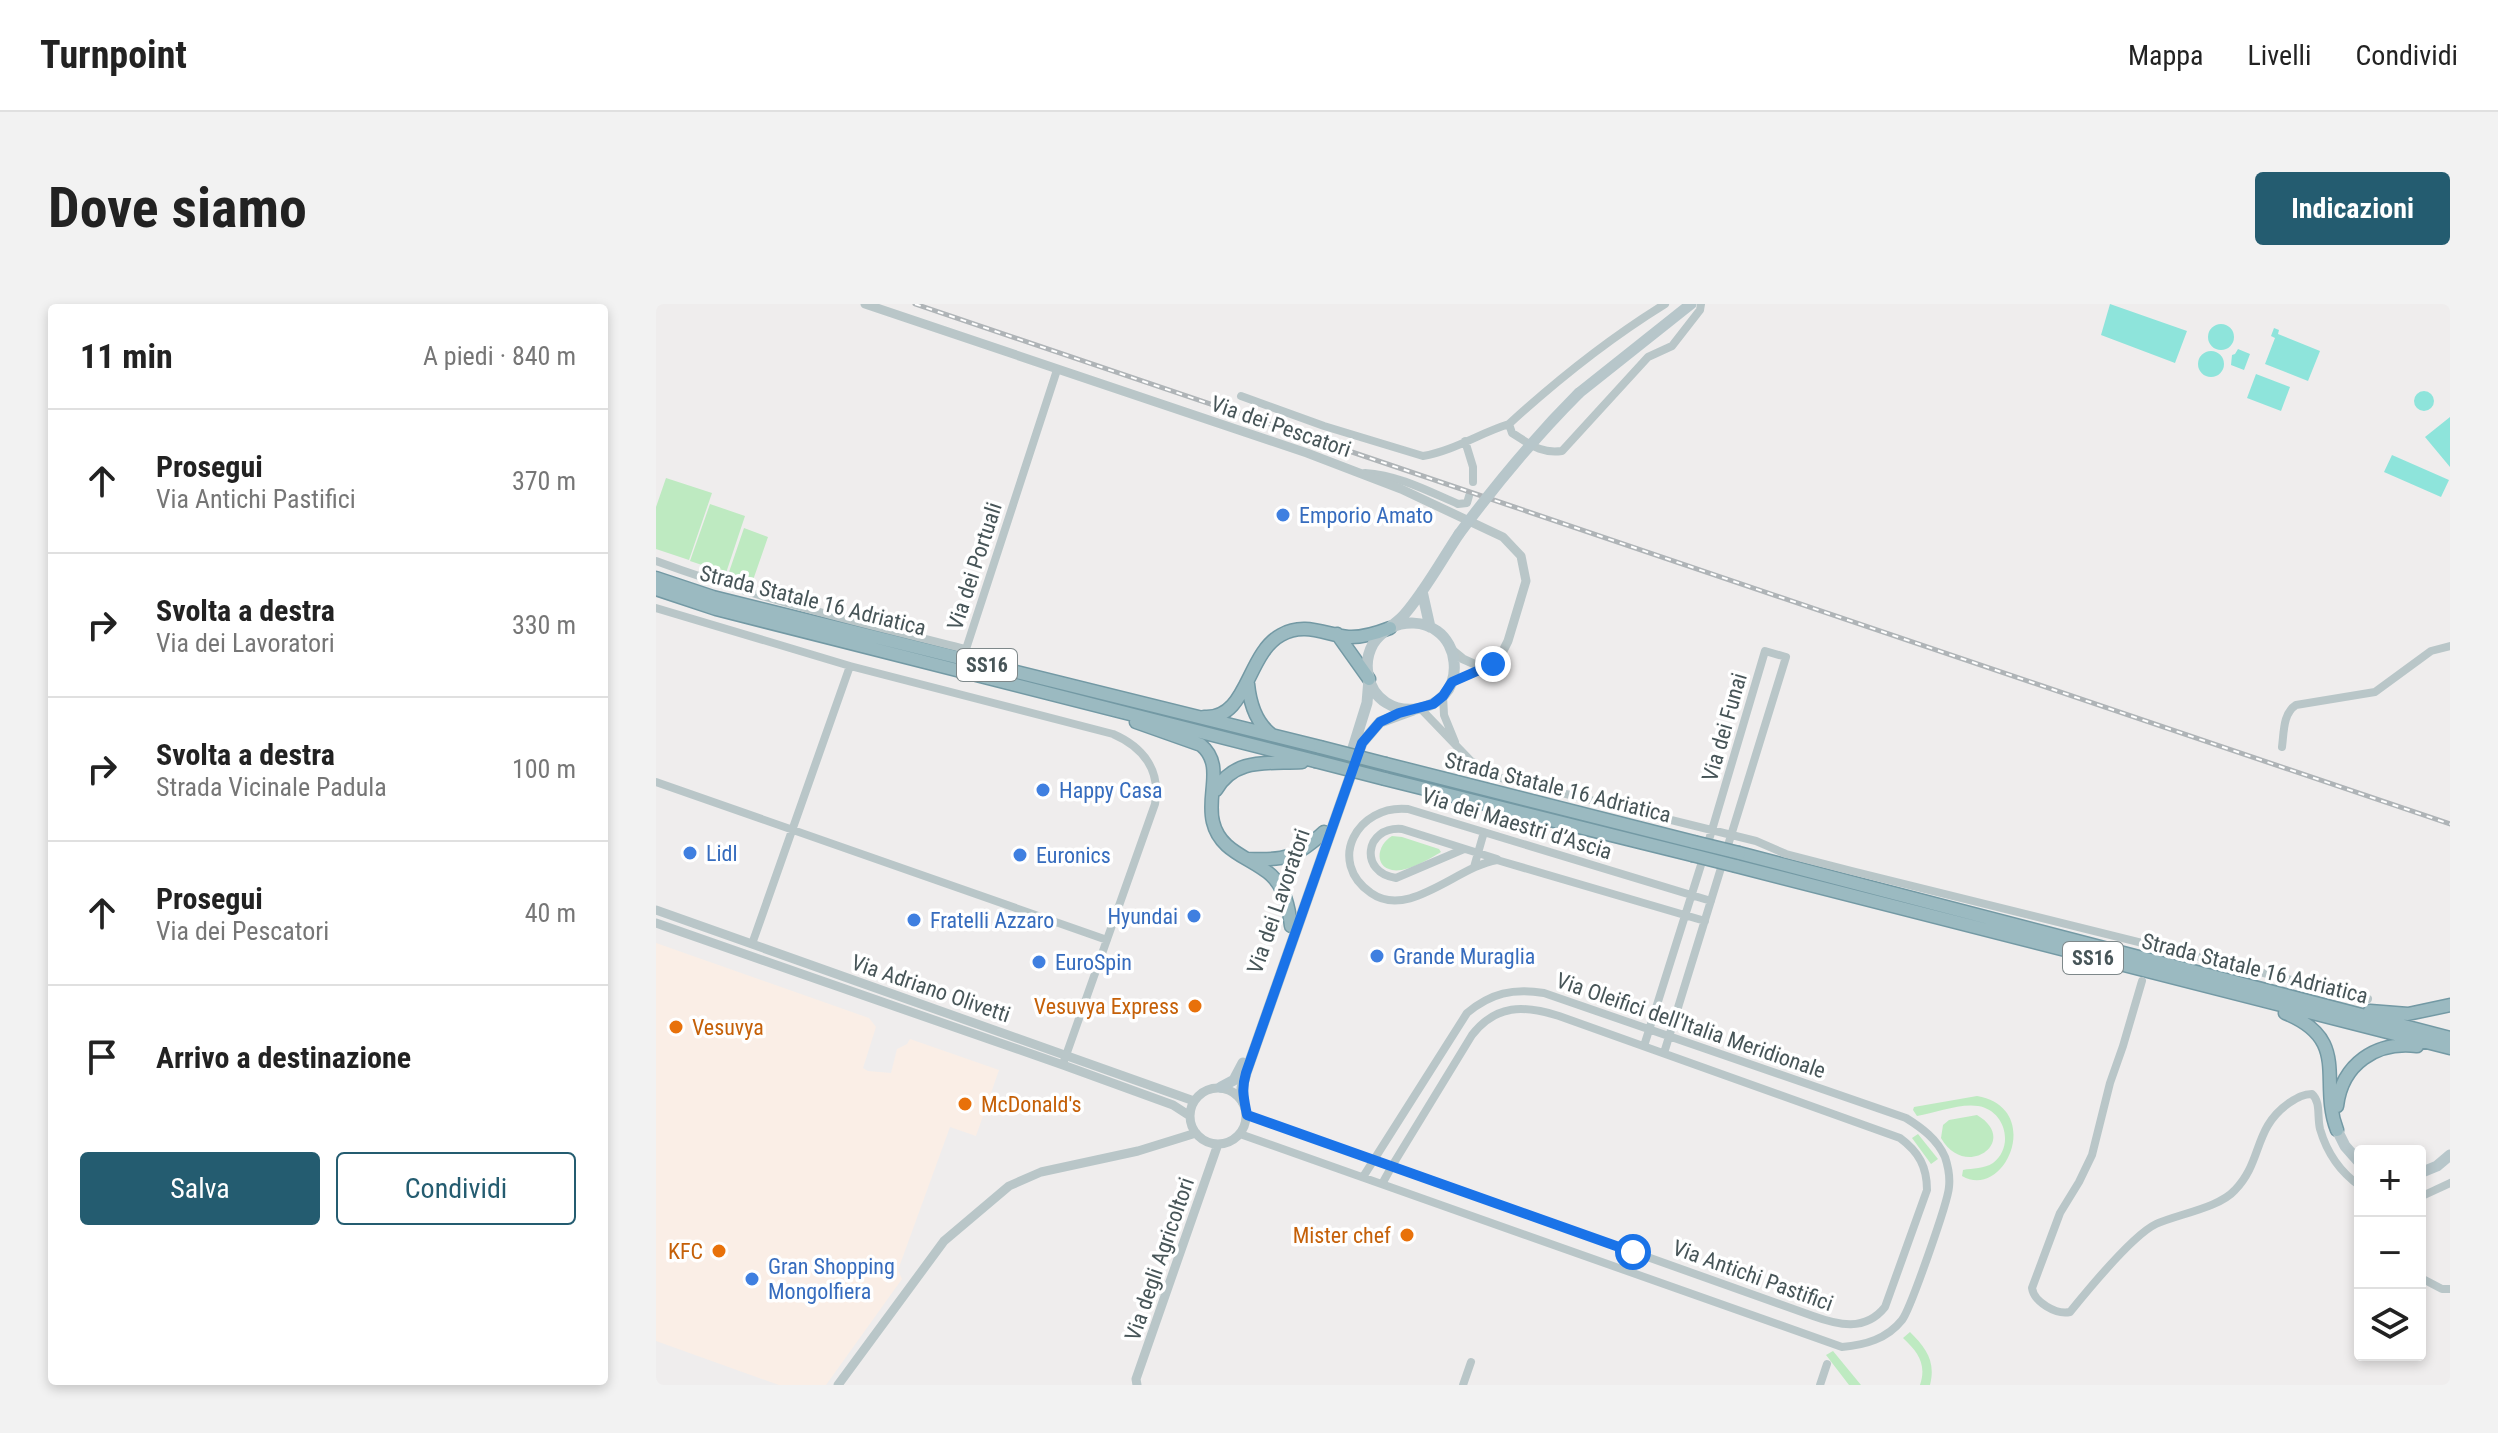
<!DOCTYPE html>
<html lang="it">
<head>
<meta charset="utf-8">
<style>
  body { margin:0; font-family:"Roboto Condensed",sans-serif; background:#f2f2f2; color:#222 }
  .controls { position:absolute; right:24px; bottom:24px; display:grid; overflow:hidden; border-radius:8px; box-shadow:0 4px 12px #0003 }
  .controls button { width:72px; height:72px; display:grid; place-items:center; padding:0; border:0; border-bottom:2px solid #e0e0e0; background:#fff; color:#222; font:40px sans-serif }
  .stop { position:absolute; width:24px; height:24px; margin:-18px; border:6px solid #1a73e8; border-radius:50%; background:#fff }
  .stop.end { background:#1a73e8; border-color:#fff; box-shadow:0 2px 8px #0008 }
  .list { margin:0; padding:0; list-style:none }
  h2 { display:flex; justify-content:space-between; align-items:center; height:104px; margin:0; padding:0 32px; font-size:34px }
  h2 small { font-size:26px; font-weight:400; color:#767676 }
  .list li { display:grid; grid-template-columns:52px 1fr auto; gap:24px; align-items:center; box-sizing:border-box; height:144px; padding:0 32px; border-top:2px solid #e0e0e0 }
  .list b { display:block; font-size:30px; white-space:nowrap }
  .list p { margin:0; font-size:26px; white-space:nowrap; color:#767676 }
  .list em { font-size:26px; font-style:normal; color:#767676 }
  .actions { display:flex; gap:16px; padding:24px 32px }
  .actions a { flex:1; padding:18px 0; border:2px solid #245c70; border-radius:8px; text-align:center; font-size:28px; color:#245c70 }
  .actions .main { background:#245c70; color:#fff }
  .icon { flex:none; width:44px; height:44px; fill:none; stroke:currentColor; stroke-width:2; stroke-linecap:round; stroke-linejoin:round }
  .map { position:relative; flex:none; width:1794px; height:1081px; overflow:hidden; border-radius:8px }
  header { display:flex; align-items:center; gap:48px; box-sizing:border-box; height:112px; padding:0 40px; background:#fff; border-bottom:2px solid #e0e0e0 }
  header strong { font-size:38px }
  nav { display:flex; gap:44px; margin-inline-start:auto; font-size:28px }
  .intro { display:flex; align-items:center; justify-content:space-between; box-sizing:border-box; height:192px; padding:0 48px }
  h1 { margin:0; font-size:56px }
  .button { padding:20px 36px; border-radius:8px; background:#245c70; color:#fff; font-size:28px; font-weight:700 }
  main { display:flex; gap:48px; padding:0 48px }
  aside { flex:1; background:#fff; border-radius:8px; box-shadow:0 4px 12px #0003 }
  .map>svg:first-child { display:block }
  .commercial { fill:#faeee6 }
  .green { fill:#beeac1 }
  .water { fill:#8ee4db }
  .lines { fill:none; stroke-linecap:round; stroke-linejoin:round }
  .trunk-casing { stroke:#7399a4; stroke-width:15 }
  .minor { stroke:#b9c6c8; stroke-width:8 }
  .tertiary { stroke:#b9c6c8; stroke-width:9 }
  .secondary { stroke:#b7c6ca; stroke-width:11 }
  .trunk { stroke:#9bbac1; stroke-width:12 }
  .rail-casing { stroke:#afb4b7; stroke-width:5 }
  .rail { stroke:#fff; stroke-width:2; stroke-dasharray:6; stroke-linecap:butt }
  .trunk-bridge-casing { stroke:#7399a4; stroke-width:15; stroke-linecap:butt }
  .secondary-bridge { stroke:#b7c6ca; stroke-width:11 }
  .trunk-bridge { stroke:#9bbac1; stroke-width:12 }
  .route { stroke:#1a73e8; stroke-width:10 }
  .shop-dot { fill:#3f7fe0; stroke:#fff; stroke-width:3 }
  .food-dot { fill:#e8710a; stroke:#fff; stroke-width:3 }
  .labels { text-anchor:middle; stroke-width:7; stroke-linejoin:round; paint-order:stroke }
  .shield { fill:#fff; stroke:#7e888a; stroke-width:2 }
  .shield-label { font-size:20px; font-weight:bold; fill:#475558 }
  .street-label { font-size:22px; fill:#475558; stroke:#fff }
  .shop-label { font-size:22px; fill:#366cbe; stroke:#fff; text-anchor:start }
  .food-label { font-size:22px; fill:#c56008; stroke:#fff; text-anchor:end }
</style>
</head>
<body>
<header>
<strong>Turnpoint</strong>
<nav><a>Mappa</a><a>Livelli</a><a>Condividi</a></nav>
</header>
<div class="intro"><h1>Dove siamo</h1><a class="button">Indicazioni</a></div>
<main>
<aside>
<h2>11 min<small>A piedi · 840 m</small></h2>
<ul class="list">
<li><svg class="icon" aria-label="ahead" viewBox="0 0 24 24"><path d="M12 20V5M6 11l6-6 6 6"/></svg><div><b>Prosegui</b><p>Via Antichi Pastifici</p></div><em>370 m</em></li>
<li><svg class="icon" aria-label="right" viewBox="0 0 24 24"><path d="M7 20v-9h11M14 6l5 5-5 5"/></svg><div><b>Svolta a destra</b><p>Via dei Lavoratori</p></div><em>330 m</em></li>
<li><svg class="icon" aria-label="right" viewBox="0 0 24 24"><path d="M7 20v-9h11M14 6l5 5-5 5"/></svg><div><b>Svolta a destra</b><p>Strada Vicinale Padula</p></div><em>100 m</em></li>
<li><svg class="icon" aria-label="ahead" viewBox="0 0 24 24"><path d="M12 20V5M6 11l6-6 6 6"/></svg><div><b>Prosegui</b><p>Via dei Pescatori</p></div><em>40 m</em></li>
<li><svg class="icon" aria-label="arrive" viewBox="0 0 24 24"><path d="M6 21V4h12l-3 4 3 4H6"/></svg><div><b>Arrivo a destinazione</b></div></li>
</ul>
<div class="actions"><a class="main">Salva</a><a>Condividi</a></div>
</aside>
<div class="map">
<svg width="1794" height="1081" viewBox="0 0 1794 1081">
  <rect width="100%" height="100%" fill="#efeded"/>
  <!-- commercial -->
  <path class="commercial" d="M0,639L213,714L220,723L207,764L212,767L235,769L241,745L251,740L254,735L343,766L320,832L294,823L242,966L246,975L170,1081H123L0,1037Z"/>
  <!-- green -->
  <path class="green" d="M10,174L56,189L33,256L0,245V203Z
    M54,200L89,212L70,269L34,257Z
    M88,224L112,233L96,279L72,271Z
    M736,532L746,533L783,545L785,548C774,555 750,569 736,566C717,562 722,540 736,532Z
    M1321,792C1389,804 1349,897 1306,872L1307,866C1317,864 1328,865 1337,859C1359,842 1349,806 1322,802C1304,799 1279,809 1261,812L1257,806L1258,803Z
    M1321,811C1365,837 1309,877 1285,834L1287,821L1293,816Z
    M1262,830L1282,855L1275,860L1256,834Z
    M1254,1028C1270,1044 1280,1057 1274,1081H1264C1271,1060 1262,1048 1247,1034Z
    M1177,1047L1205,1081H1193L1170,1051Z"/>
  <!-- water -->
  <path class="water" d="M1454,0L1531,27L1519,59L1445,31Z
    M1552 33a13 13 0 1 1 26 0a13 13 0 1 1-26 0Z
    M1618,24L1623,26L1622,30L1664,47L1652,77L1609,60L1619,34L1615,32Z
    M1582,45L1594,50L1588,66L1575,61L1576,51L1579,50Z
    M1542 60a13 13 0 1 1 26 0a13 13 0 1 1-26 0Z
    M1600,70L1634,83L1625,107L1591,94Z
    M1758 97a10 10 0 1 1 20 0a10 10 0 1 1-20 0Z
    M1794,113V163L1769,133Z
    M1736,151L1793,176L1785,193L1728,168Z"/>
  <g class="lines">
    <defs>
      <path id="trunk" d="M0,274L57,293L664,443
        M0,285L60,305L659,457
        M681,330L713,375
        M592,380C594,400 600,419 616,431
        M548,413C592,416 590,350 625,331C648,318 668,330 692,333C706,334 721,329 734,324
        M480,418L545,441C569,461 550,491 557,518C564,548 594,553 615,571C629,584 633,604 635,622
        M730,460L1038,538
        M729,475L1036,551
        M560,486C579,453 612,460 646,458
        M1083,549L1794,734
        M592,555C629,557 641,553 668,528
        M1080,562L1794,744
        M1714,707L1752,710L1794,701
        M1629,709C1696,736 1662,777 1681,826
        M1681,802C1686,760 1720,737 1761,742"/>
    </defs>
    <!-- trunk casing -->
    <use href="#trunk" class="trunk-casing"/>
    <!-- minor -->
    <path class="minor" d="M1009,0C954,34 901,76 853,120L856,129C874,140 884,150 906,147L992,53L1016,42L1044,6L1045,0
      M585,92L668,122L767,152C797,147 824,129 853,120
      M809,137L817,163V178
      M709,169C742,171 772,187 802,200L811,199L813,192
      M0,257C103,295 204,319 310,345L401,66
      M0,304L194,362L457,430C487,443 505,466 499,500L408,757
      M787,392L788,411L799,438
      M765,405L815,457L845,474L1100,537L1130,550L1196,567L1712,695
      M1626,443C1628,428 1627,409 1640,401L1719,388L1775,347L1794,342
      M0,478L451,636
      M808,545L740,574C703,569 708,522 746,525L841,555
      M818,563L828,528
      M1049,617L841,556C802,562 753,616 715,589C670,558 701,500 752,505L1055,597
      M96,640L194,362
      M1486,677L1467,742L1454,779L1436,851L1423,878L1404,909L1376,984C1378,998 1400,1011 1414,1008C1431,987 1477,931 1500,920C1522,910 1563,904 1579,886C1607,857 1597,824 1633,799C1641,794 1647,790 1656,790C1665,798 1661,813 1664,825C1671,849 1684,868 1704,882
      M988,742L1056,526L1109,347L1130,353L1008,749
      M591,811L718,856L767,873L1157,1012C1182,1021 1209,1028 1229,1003L1271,886C1271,863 1263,848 1244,834L903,712C868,701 840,700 816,731L736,862L726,880
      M584,830L1186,1043C1209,1041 1231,1035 1246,1016C1254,1006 1292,898 1293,883C1294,874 1292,862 1289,853C1281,835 1266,824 1250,814L888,689C857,684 835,689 811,709L707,873
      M1764,893L1794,879
      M1765,974L1786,985H1794
      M807,1081L815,1058
      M1164,1081L1171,1060"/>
    <!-- tertiary -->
    <path class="tertiary" d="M209,0L651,149L745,185L847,233L865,252L870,277L852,337L844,353L837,360L796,378
      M796,346L807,355L825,363
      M0,606L538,797
      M0,619L407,761L517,801L534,812
      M534 812a28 28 0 1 1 56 0a28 28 0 1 1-56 0Z
      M182,1081L288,937L353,882L385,868L482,847L540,829
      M481,1081L480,1075L562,840"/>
    <!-- secondary -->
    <path class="secondary" d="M923,89L1035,0
      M766,287L774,323
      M734,324C749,317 767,317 781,327C791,334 797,346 798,358C804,413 721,424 712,370C710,359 712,349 717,340C724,328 738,322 748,311C769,287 785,257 803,230
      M697,444L711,399L713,375
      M565,783L578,776L587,759
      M587,797L586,784L590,769L706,439L724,418L757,406
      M1681,826L1689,842L1704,859
      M1764,869L1781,862L1794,851"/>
    <!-- trunk -->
    <use href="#trunk" class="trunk"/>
    <defs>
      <path id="rail" d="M259,0L1794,520"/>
    </defs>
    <!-- rail casing -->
    <use href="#rail" class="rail-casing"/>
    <!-- rail -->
    <use href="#rail" class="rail"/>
    <defs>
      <path id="trunk-bridge" d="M664,443L730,460
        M659,457L729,475
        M1038,538L1083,549
        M1036,551L1080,562"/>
    </defs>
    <!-- trunk-bridge casing -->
    <use href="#trunk-bridge" class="trunk-bridge-casing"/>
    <!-- secondary-bridge -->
    <path class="secondary-bridge" d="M803,230C840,180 879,133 923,89"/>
    <!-- trunk-bridge -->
    <use href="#trunk-bridge" class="trunk-bridge"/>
  </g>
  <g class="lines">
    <!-- route -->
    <path class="route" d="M837,360L796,378L787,392L777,400L743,409L724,418L706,439L590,769C585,786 588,795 591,811L977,948"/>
  </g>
  <!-- markers -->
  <g class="shop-dot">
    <circle cx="627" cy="211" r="8"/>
    <circle cx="387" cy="486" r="8"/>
    <circle cx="34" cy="549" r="8"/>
    <circle cx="364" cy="551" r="8"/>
    <circle cx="538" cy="612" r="8"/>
    <circle cx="258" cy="616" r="8"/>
    <circle cx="721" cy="652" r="8"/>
    <circle cx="383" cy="658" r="8"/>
    <circle cx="96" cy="975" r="8"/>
  </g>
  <g class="food-dot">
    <circle cx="539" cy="702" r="8"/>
    <circle cx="20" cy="723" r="8"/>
    <circle cx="309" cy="800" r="8"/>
    <circle cx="751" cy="931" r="8"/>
    <circle cx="63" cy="947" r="8"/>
  </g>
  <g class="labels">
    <!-- shield labels -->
    <g class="shield">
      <rect x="301" y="345" width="60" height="32" rx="6"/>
      <rect x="1407" y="638" width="60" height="32" rx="6"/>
    </g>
    <g class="shield-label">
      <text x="331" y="368">SS16</text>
      <text x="1437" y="661">SS16</text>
    </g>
    <!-- street labels -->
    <g class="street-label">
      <text transform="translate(625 122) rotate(19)" y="8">Via dei Pescatori</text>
      <text transform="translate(318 262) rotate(-72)" y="8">Via dei Portuali</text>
      <text transform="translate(157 296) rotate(14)" y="8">Strada Statale 16 Adriatica</text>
      <text transform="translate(1068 423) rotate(-74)" y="8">Via dei Funai</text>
      <text transform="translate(902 483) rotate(14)" y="8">Strada Statale 16 Adriatica</text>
      <text transform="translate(861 519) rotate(17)" y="8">Via dei Maestri d’Ascia</text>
      <text transform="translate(622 597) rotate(-71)" y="8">Via dei Lavoratori</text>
      <text transform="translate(1599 664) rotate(14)" y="8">Strada Statale 16 Adriatica</text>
      <text transform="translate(275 684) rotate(19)" y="8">Via Adriano Olivetti</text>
      <text transform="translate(1035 721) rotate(19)" y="8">Via Oleifici dell'Italia Meridionale</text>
      <text transform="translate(503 955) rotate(-71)" y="8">Via degli Agricoltori</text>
      <text transform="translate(1097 971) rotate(20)" y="8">Via Antichi Pastifici</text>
    </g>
    <!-- shop labels -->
    <g class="shop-label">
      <text x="643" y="219">Emporio Amato</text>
      <text x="403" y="494">Happy Casa</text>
      <text x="50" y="557">Lidl</text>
      <text x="380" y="559">Euronics</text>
      <text x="522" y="620" text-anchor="end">Hyundai</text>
      <text x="274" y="624">Fratelli Azzaro</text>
      <text x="737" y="660">Grande Muraglia</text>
      <text x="399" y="666">EuroSpin</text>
      <text x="112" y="970">Gran Shopping<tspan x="112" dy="25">Mongolfiera</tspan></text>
    </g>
    <!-- food labels -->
    <g class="food-label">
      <text x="523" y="710">Vesuvya Express</text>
      <text x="36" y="731" text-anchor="start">Vesuvya</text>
      <text x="325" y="808" text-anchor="start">McDonald's</text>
      <text x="735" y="939">Mister chef</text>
      <text x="47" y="955">KFC</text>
    </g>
  </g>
</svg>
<div class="controls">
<button>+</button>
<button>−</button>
<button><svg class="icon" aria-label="layers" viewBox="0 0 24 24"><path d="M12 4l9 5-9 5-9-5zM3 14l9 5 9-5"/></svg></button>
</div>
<div class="stop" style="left:977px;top:948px"></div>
<div class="stop end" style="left:837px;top:360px"></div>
</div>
</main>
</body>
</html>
